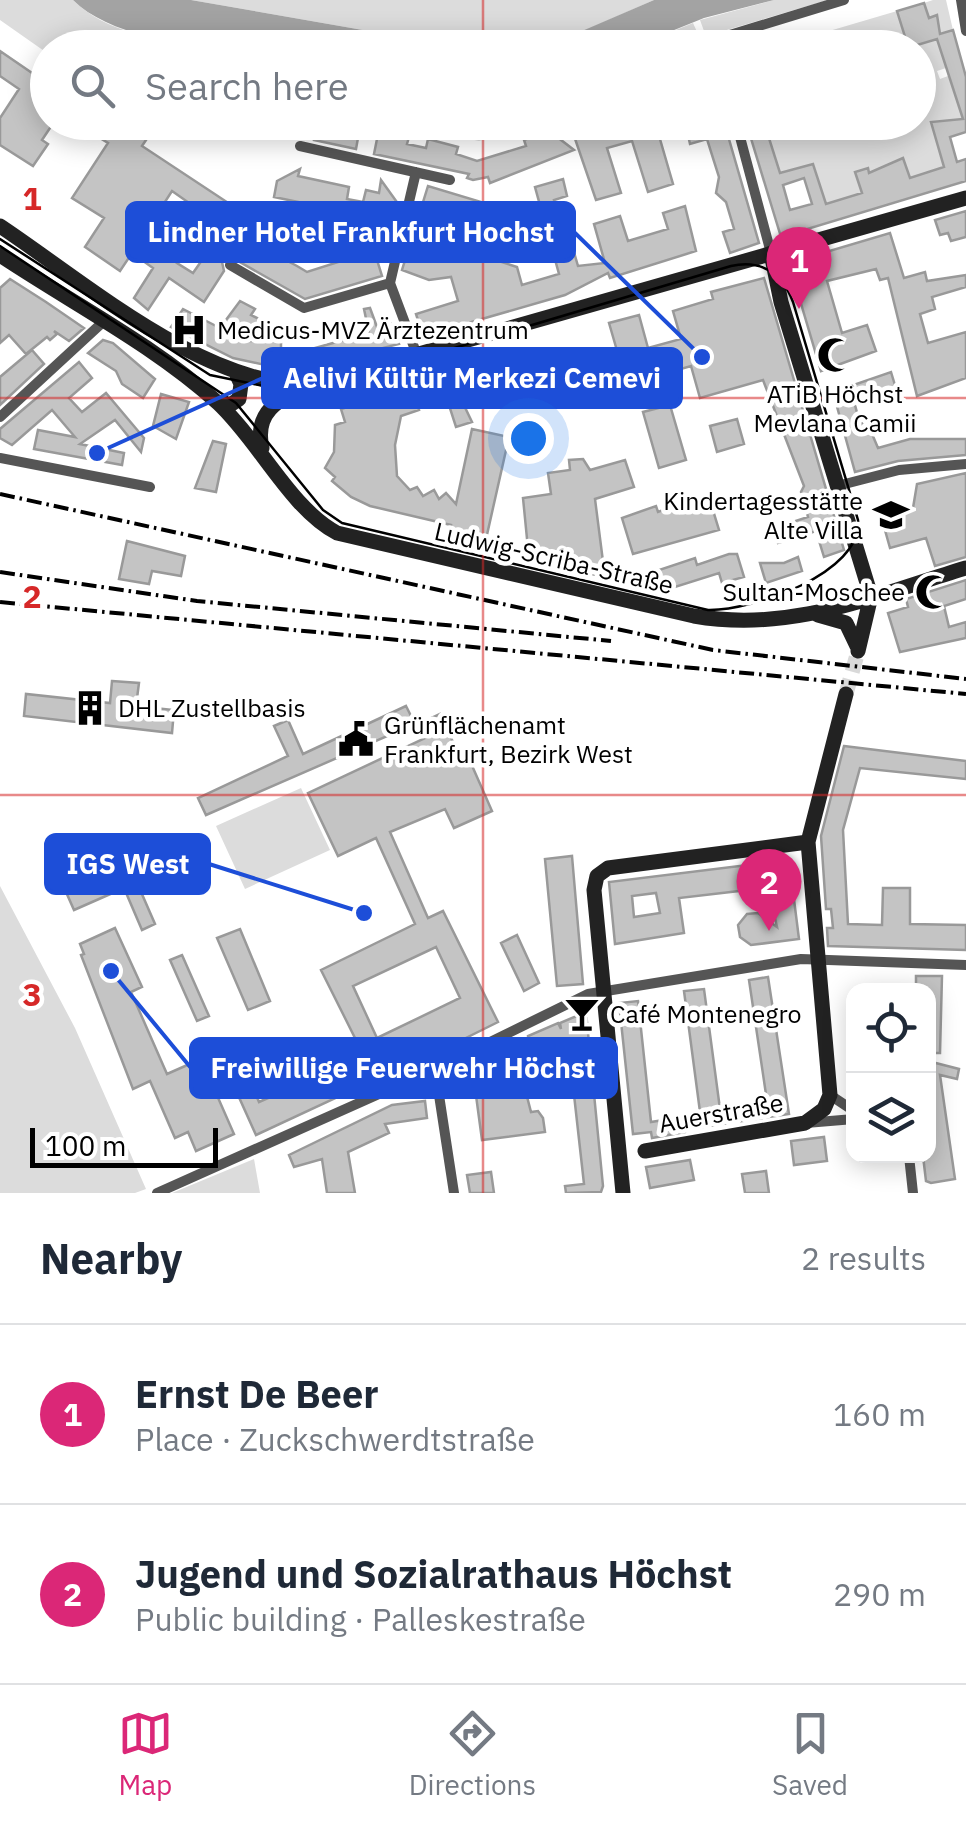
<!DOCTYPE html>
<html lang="en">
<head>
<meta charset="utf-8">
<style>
  body { margin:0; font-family:"IBM Plex Sans",sans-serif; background:#f6f6f7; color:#1f2937 }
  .controls { position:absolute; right:30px; bottom:30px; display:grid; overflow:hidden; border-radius:20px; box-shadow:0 5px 25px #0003 }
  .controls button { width:90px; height:90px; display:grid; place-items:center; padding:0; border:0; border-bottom:2px solid #e0e1e3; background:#fff; color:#1f2937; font:50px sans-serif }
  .scale { position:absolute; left:30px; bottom:25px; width:188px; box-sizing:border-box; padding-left:10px; border:5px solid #000; border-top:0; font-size:28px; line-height:35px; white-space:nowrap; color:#000; -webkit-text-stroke:8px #fff; paint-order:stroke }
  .you { position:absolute; left:528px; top:438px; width:35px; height:35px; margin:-25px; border:8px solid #fff; border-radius:50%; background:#1a73e8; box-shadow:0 0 0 15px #1a73e833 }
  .badge { display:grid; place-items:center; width:65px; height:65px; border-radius:50%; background:#db2777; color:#fff; font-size:32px; font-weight:700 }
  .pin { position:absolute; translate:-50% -82px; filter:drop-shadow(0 2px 5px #0008) }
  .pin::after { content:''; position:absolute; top:52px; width:35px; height:30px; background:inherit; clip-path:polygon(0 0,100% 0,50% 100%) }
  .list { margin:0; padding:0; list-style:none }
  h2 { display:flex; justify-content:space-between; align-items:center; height:130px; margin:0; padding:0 40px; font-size:42px }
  h2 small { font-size:32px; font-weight:400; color:#747a83 }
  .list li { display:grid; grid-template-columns:65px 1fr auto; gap:30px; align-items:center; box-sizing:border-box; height:180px; padding:0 40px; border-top:2px solid #e0e1e3 }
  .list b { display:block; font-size:38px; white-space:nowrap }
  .list p { margin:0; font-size:32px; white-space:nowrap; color:#747a83 }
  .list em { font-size:32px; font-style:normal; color:#747a83 }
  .icon { flex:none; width:55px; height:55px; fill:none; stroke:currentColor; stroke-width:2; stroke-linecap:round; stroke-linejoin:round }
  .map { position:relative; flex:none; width:966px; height:1193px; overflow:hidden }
  .search { position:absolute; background:#fff; box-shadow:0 5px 25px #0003; left:30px; right:30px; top:30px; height:110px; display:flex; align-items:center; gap:25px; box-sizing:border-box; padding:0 35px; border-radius:55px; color:#747a83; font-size:38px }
  .sheet { height:490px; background:#fff }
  nav { display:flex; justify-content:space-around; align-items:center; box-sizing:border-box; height:140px; border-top:2px solid #e0e1e3; background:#fff; font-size:28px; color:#747a83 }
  nav a { display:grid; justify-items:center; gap:5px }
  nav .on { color:#db2777 }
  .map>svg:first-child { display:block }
  .green { fill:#dcdcdc }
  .water { fill:#a3a3a3 }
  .building { fill:#c4c4c4; stroke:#999; stroke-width:2.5; fill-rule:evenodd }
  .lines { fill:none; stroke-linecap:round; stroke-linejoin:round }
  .secondary-tunnel { stroke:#d9d9d9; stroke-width:15; stroke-dasharray:15 8; stroke-linecap:butt }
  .street { stroke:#555; stroke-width:10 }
  .secondary { stroke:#222; stroke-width:15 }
  .tram { stroke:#000; stroke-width:2.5 }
  .rail { stroke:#000; stroke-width:4; stroke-dasharray:15 5 2.5 5; stroke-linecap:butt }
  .grid { fill:none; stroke:#d62828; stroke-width:2.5; stroke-opacity:0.55 }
  .labels { text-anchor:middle; stroke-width:9; stroke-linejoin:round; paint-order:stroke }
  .poi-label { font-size:25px; fill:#000; stroke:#fff; text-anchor:start }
  .street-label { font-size:25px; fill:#000; stroke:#fff }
  .grid-label { font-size:32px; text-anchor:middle; font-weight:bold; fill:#d62828; stroke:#fff; stroke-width:9; stroke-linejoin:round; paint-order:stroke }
  .leader { fill:none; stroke:#1d4ed8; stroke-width:4 }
  .callout-dot { fill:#1d4ed8; stroke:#fff; stroke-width:4 }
  .callout { fill:#1d4ed8; stroke:#1d4ed8; stroke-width:4 }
  .callout-label { font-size:28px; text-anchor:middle; font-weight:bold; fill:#fff }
</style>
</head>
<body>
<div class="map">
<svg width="966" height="1193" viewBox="0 0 966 1193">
  <rect width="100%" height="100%" fill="#fff"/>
  <!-- green -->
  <path class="green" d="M0,0H73C107,33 155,39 200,47L48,48L47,53L0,20Z
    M191,0H654L545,48L460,47Z
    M774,0H828L713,34L704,31L700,20Z
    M933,0H946L953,30L936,36L946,68L937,71L940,79L948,76L963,119L931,122L944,167L910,178L903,158L869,173L867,169L855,173L862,193L826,204L814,164L780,173L767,132L771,131L769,123L918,122V48L775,47L897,11L907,42L913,46L939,27L937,16L929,18L924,3Z
    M693,23L704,47L632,48Z
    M396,123H540L479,141Z
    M301,788L330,850L245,889L216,826Z
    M0,886L75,1028L146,1189L135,1193H0Z
    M254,1159L260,1193H172Z"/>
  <!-- water -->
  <path class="water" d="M73,0H191L460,47C364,48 142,69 73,0Z
    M654,0H774L704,18L632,47H545Z"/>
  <!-- building -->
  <path class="building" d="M924,3L929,18L937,15L940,34L953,30L966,77V132L950,137L957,162L966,159V181L781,237L746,122H769L772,131L767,132L780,173L813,164L826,204L862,193L855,172L868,168L869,173L903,158L910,178L944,167L931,122L963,119L937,39L914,46L907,43L897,11ZM804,178L812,204L790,210L783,185Z
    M0,51L48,84V122H54L42,140L48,144L33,166L0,145V118L19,89L0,76Z
    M91,122H107L117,129L126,122L148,137L142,146L245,214L233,232L297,266L307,272L351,258L348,246L377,260L382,276L305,299L229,256L222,262L224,271L204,302L169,278L148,310L134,298L153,268L132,253L120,271L85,247L104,218L72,198L108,143L87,130ZM172,191L192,205L158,258L137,245ZM206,219L223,230L193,273L177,263Z
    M317,122L360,127L356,149L314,140Z
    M596,122L599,128L617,122H655L673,184L648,192L632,141L607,148L621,193L596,200L572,130Z
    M685,122H724L759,243L730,253L723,232L734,229L726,202L716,193L719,177L707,139L690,144Z
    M379,129L409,137L407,144L426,148L428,139L458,147L456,154L477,161L526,146L524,140L548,130L574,150L490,183L488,177L473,180L467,178L469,174L374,154Z
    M300,169L298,176L349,187L347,199L363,202L366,190L379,193L381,180L399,205L395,222L274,197L277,181Z
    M563,179L567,196L554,200L566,243L571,242L578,266L605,263L594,224L620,216L628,241L668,229L663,213L685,206L696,251L610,278L608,273L565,295L423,336L416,314L458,301L451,277L429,280L402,270L428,186L501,208L483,256L517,267L522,285L559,274L535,187Z
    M966,211V237L951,241L948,233L940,235L935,220Z
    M890,233L904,278L925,272L927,281L966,275V287L932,297L935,309L920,314L928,343L966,332V378L917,396L888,278L880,280L876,269L827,281L842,333L867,325L876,351L821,371L789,263Z
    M764,278L844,550L824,557L816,531L778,543L774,528L808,517L801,492L804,486L763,380L700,398L691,366L656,376L658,383L629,392L609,323L639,315L648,348L681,339L673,311L713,299L711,292Z
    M10,279L46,302L84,328L69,341L54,331L57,334L50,340L47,337L26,354L9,335L0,343V288Z
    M240,301L255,309L251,315L263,321L251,341H281V350H308L369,333L364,309L370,308L377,327L391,324L399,344L293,371L233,358L171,327L183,309L220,328Z
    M103,340L113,343L155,379L143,398L122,384L116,371L88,353Z
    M32,350L44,364L0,405V377Z
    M79,362L92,378L69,398L82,412L106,393L144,438L141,452L115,420L80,444L124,453L122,465L34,449L38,430L75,437L52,410L12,445L0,438V429Z
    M482,362L488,383L459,395L472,422L456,427L448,402L437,403L431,383Z
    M891,372L897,392L855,405L860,424L867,422L878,448L910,439H966V455L898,461L855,472L833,392Z
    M412,388L419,410L401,416L395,445L397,476L410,490L417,487L423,496L434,490L439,499L446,493L456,504L472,429L509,437L484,548L448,540L451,525L370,506L351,497L332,481L335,477L325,468L334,452L335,425L345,422L341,409Z
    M161,394L189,402L176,439L153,426Z
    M670,405L686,460L659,468L643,412Z
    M737,419L744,444L717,452L710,426Z
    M213,441L226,444L216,492L195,488Z
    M583,459L590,470L625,460L634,487L595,499L605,577L529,559L523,498L551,494L548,473L570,470L569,460Z
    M966,473V557L935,566L926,538L890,548L881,516L913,508L917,484Z
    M708,494L719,530L633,554L622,518L656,506L658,512Z
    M127,541L185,556L181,576L152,571L149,584L119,579Z
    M729,554H737L744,577L722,583L719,573L656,593L650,573L695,558L697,565Z
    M798,557L802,571L766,583L760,563H784Z
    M966,580V599L944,606L949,627L966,622V638L900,652L888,613L908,607L906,599Z
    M112,681L139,683L136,706L174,710L172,733L24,716L26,694L110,703Z
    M406,706L415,724L206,815L198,798L288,756L274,726L288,720L303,754Z
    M440,714L459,755L466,752L492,811L454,828L445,809L390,832L428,918L443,911L498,1022L377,1082L321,970L415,924L376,838L338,856L308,793L436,733L429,719ZM436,947L460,998L377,1038L353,986Z
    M844,746L966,761V779L860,768L843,830L848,924L882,925L883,888H910V924L966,925V950L828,946L827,928H833L831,909H826L821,836Z
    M117,837L155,924L142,930L124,888L74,910L54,865Z
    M572,856L583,984L557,986L545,859Z
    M789,860L799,939L751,945L740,937L738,925L747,914L758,913L777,927L772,905L780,897L778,881L768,872L756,889L679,898L684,933L615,944L609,882ZM656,893L660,913L634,917L632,896Z
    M115,928L142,987L131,992L167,1074L201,1059L234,1134L196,1151L188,1132L175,1138L150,1081L133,1089L81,955L84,954L80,944Z
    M240,929L270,1001L248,1010L217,938Z
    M517,935L539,983L524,991L501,943Z
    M182,955L209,1016L197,1021L170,960Z
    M916,976H942L940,1053H928V990H916Z
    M768,977L789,1114L702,1127L684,991L704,989L720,1109L767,1101L749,980Z
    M638,1001L651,1122L682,1117L685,1132L652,1138L651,1132L633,1134L619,1003Z
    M586,1012L603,1186L601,1192L566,1193L565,1186L584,1184L569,1050L530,1055L528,1036L558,1023L561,1029L560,1023Z
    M333,1039L355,1089L256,1135L238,1095L253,1088L259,1102L302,1083L295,1068L319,1058L314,1047Z
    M928,1061L959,1069L957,1079L940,1075L955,1179L931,1183L926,1181L923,1156H928Z
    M523,1081L531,1112L538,1111L543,1118L545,1132L482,1140L475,1088Z
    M425,1101L427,1118L385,1124L389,1133L348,1152L355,1193H327L322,1159L294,1167L289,1155L392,1105Z
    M824,1137L827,1161L794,1165L791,1141Z
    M690,1160L694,1180L650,1188L646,1167Z
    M766,1171L769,1193H745L742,1174Z
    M491,1172L494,1193H470L467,1175Z"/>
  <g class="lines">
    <!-- secondary-tunnel -->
    <path class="secondary-tunnel" d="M846,694L858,651"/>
    <!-- street -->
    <path class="street" d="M961,0L966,31
      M715,48L720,38L844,0
      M736,122L771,253
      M300,146L450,180
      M416,172L390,283L417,355
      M230,265L304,308L390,283
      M0,417L103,322
      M0,458L150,487
      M837,486L899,470L966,464
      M435,1069L454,1193
      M830,1095L854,1111
      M806,1123L854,1119
      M909,1156L913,1193
      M157,1193L435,1069L588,994L801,959L966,965"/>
    <!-- secondary -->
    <path class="secondary" d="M0,226C87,284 204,386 310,385L966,198
      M771,253L781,302L871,596L858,651
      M0,255C72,303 154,345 218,403C259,441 290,508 337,533L694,616C792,633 873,596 966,568
      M219,404L230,405L239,399L241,384L236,373
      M262,448C254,413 277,399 307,387
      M818,615L846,623L857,646
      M645,1151L805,1123L824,1109L830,1095L808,842L846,694
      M623,1193L594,890L597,876L608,868L808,842"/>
    <!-- tram -->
    <path class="tram" d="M0,239L210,375L283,390L333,384L731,266C761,259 782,273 793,302L858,520C863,573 752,611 708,610L342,523L323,510L236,403L0,246"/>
    <!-- rail -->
    <path class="rail" d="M0,494L713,650L966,679
      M0,572L197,601L611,641
      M0,602L966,694"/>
  </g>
  <!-- grid -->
  <path class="grid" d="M483,0V48M483,122V1193M0,398H966M0,795H966"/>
  <!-- icons -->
  <defs>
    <symbol id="hospital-bare" viewBox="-9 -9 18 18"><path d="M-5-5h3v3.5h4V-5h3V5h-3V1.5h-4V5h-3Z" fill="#000" stroke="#fff" stroke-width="2.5" paint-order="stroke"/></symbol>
    <symbol id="mosque-bare" viewBox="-9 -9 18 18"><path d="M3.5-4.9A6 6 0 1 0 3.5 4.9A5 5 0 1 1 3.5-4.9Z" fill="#000" stroke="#fff" stroke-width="2.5" paint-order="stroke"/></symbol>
    <symbol id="school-bare" viewBox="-9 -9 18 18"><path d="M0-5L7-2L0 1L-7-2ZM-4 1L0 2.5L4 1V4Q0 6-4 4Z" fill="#000" stroke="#fff" stroke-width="2.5" paint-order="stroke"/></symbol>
    <symbol id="building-bare" viewBox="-9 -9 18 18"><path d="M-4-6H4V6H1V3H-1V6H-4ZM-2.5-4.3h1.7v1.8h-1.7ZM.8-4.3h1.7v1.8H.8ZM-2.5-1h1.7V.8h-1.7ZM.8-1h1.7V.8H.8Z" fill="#000" stroke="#fff" stroke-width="2.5" paint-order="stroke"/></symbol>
    <symbol id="civic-bare" viewBox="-9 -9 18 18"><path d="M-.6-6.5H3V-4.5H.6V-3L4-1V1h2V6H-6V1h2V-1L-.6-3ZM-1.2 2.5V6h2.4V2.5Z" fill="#000" stroke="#fff" stroke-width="2.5" paint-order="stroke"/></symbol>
    <symbol id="bar-bare" viewBox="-9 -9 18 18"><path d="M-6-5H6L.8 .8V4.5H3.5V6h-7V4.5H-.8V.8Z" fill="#000" stroke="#fff" stroke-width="2.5" paint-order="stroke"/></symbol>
  </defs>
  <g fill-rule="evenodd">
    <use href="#hospital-bare" x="164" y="305" width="50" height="50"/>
    <use href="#mosque-bare" x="810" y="330" width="50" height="50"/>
    <use href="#school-bare" x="866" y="490" width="50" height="50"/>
    <use href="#mosque-bare" x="908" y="567" width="50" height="50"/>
    <use href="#building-bare" x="65" y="683" width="50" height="50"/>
    <use href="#civic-bare" x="331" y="714" width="50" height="50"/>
    <use href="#bar-bare" x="557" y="989" width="50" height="50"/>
  </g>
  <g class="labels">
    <!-- poi labels -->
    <g class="poi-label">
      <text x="217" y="339">Medicus-MVZ Ärztezentrum</text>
      <text x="835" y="403" text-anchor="middle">ATiB Höchst<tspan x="835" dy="29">Mevlana Camii</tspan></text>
      <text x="863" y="510" text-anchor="end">Kindertagesstätte<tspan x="863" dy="29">Alte Villa</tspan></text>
      <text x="905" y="601" text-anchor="end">Sultan-Moschee</text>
      <text x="118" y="717">DHL Zustellbasis</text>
      <text x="384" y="734">Grünflächenamt<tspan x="384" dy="29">Frankfurt, Bezirk West</tspan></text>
      <text x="610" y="1023">Café Montenegro</text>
    </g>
    <!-- street labels -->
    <g class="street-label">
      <text transform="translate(554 558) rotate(13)" y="9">Ludwig-Scriba-Straße</text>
      <text transform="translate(721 1113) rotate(-10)" y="9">Auerstraße</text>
    </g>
  </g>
  <g class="grid-label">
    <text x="32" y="210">1</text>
    <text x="32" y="608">2</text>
    <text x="32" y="1006">3</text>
  </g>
  <!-- callouts -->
  <path class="leader" d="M702 357L574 232M97 453L263 378M364 913L209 864M111 971L191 1068"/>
  <g class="callout-dot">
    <circle cx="702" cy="357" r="10"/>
    <circle cx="97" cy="453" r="10"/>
    <circle cx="364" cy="913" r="10"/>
    <circle cx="111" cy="971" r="10"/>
  </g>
  <g class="callout">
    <rect x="127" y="203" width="447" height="58" rx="10"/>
    <rect x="263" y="349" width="418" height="58" rx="10"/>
    <rect x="46" y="835" width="163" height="58" rx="10"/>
    <rect x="191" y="1039" width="425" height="58" rx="10"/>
  </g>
  <g class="callout-label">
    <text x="351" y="242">Lindner Hotel Frankfurt Hochst</text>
    <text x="472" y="388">Aelivi Kültür Merkezi Cemevi</text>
    <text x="128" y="874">IGS West</text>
    <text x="403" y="1078">Freiwillige Feuerwehr Höchst</text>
  </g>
</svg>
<div class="controls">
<button><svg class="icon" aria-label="locate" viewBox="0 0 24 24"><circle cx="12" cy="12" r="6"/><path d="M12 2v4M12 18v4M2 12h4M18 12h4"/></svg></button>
<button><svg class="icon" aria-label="layers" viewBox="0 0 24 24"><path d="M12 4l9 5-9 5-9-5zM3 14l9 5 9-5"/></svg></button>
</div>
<div class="scale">100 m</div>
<div class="you"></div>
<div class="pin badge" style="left:799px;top:309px">1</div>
<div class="pin badge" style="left:769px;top:931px">2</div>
<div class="search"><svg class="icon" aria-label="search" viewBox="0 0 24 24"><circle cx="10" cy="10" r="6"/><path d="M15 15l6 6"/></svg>Search here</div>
</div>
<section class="sheet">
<h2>Nearby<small>2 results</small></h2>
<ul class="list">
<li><span class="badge">1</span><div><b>Ernst De Beer</b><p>Place · Zuckschwerdtstraße</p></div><em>160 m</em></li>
<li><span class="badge">2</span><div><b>Jugend und Sozialrathaus Höchst</b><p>Public building · Palleskestraße</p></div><em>290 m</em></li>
</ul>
</section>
<nav>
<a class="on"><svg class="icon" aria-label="map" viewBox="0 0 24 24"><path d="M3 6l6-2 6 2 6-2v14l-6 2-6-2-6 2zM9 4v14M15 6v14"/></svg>Map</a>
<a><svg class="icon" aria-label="directions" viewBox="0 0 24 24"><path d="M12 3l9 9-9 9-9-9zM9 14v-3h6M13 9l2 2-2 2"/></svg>Directions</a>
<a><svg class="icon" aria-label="saved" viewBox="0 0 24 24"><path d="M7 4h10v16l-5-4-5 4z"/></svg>Saved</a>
</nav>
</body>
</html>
